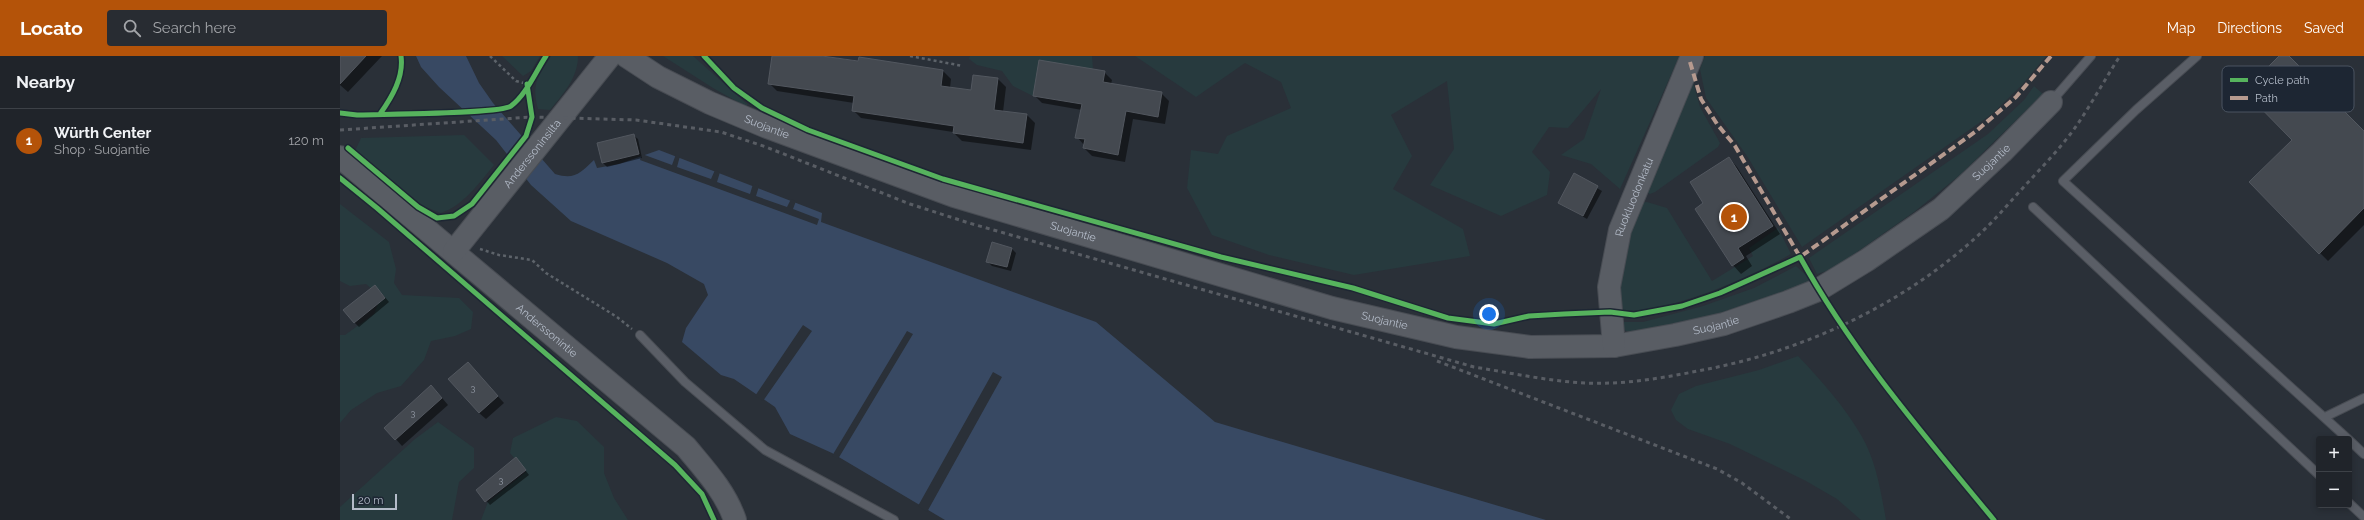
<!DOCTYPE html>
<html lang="en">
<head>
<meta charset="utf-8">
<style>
  body { margin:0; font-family:Raleway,sans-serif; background:#282c32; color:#f1f3f6 }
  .controls { position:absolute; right:12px; bottom:12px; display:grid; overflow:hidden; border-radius:4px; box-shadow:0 2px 6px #0003 }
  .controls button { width:36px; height:36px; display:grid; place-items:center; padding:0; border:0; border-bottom:1px solid #3d4147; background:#20242a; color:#f1f3f6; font:20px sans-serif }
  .scale { position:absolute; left:12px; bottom:10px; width:45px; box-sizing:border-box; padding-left:4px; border:2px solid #b4bcc9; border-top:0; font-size:11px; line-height:14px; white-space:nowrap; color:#b4bcc9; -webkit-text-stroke:3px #1d2633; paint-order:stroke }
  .you { position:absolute; left:1149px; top:258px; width:14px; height:14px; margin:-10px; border:3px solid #fff; border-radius:50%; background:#1a73e8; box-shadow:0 0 0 6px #1a73e833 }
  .badge { display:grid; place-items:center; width:26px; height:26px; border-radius:50%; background:#b45309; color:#fff; font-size:13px; font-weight:700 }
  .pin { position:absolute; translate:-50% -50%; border:2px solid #fff; box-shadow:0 1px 4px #0006 }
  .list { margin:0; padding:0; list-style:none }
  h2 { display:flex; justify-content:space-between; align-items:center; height:52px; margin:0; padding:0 16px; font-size:17px }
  h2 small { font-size:13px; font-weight:400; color:#a2a4a8 }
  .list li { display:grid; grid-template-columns:26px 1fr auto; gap:12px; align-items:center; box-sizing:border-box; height:64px; padding:0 16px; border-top:1px solid #3d4147 }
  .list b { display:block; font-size:15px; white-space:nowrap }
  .list p { margin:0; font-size:13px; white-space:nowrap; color:#a2a4a8 }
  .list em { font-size:13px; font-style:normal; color:#a2a4a8 }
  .icon { flex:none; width:22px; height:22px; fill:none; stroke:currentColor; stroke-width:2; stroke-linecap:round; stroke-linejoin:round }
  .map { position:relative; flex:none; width:2024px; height:464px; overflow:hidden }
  header { display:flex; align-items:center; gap:24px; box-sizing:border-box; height:56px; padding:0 20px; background:#b45309; color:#fff }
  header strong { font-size:19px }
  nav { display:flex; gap:22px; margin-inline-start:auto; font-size:14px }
  .search { width:280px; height:36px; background:#282c32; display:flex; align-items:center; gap:10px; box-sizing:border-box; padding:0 14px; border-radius:4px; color:#a2a4a8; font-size:15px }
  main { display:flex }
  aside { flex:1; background:#20242a }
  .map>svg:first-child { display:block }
  .green { fill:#273a3e }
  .water { fill:#384963 }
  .pier { fill:#2a3038 }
  .shadow { fill:#0007 }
  .building { fill:#444950; stroke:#52575f }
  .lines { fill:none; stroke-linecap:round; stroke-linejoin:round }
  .lane-casing { stroke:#484c53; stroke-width:10 }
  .secondary-casing { stroke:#484c53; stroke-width:24 }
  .path { stroke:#5d636a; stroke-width:2.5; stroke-dasharray:3 3; stroke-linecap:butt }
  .lane { stroke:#5a5e66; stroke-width:8 }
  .secondary { stroke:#595d64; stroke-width:22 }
  .rail { stroke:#595d64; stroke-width:3; stroke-dasharray:4 4; stroke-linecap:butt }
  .quiet { stroke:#b69a8f; stroke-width:4; stroke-dasharray:8 4; stroke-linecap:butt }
  .cycleway-casing { stroke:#1d2633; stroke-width:8 }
  .cycleway { stroke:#56b35d; stroke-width:5 }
  .labels { text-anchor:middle; stroke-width:3; stroke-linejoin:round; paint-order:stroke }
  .number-label { font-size:9px; fill:#989fab }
  .street-label { font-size:11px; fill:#b4bcc9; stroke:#1d2633 }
  .key { fill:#1d2633; stroke:#4a5360; stroke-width:1 }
  .key-label { font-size:11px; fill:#b4bcc9 }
</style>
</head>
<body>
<header>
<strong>Locato</strong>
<div class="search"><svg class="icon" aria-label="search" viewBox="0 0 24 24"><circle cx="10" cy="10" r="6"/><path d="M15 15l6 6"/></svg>Search here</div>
<nav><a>Map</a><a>Directions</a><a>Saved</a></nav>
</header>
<main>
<aside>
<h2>Nearby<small></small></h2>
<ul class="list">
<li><span class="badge">1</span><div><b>Würth Center</b><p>Shop · Suojantie</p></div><em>120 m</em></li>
</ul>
</aside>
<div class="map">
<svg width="2024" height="464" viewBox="0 0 2024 464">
  <rect width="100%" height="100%" fill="#2a3038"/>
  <!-- green -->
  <path class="green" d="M162,0H200L191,15L183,20Z
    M211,0H238C238,22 223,38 210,54L198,53C191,28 198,21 211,0Z
    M323,0H353L408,49L405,50L373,32Z
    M630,0H752L753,13L699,4L693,40L673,30L662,15L637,9L629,3Z
    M795,0H1339V1L1280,133L1251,108L1221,99L1244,83L1261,33L1228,72L1209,71L1192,96L1210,116L1207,139L1161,160L1090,129L1114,93L1107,25L1051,59L1072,100L1053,133L1123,173L1130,200L1014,219L929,199L872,179L847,132L851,94L878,98L887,80L951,52L941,26L905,7L856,41Z
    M1365,0H1706L1682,29L1652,58L1462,191L1407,100L1366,42L1360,13Z
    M1353,26L1360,51L1380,87L1378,91L1315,136L1310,138L1306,136Z
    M1694,30L1703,38L1620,119L1574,156L1493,213L1477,218L1469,202L1648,78L1684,44Z
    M124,79L154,109C139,127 124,149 101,157L83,150L15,95L21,82Z
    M1307,146L1327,152L1372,225L1413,200L1409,192L1438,172L1451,198C1409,222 1330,257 1281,255L1277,193L1300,147Z
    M0,148L49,186L56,213L54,227L62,239L119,242L133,256L131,273L115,280L91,285L84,304L61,330L37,337L11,354L0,367V279H5L34,258L41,241L26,228L10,230L0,225Z
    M1456,210L1470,223L1469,228L1396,258L1299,278L1286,275L1281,271V266H1303L1363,250L1414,232Z
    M1458,300C1481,324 1504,350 1521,379C1536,404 1541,436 1546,464H1521L1497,443L1466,425L1390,388L1348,373L1336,364L1331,354L1339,338L1356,330L1419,314Z
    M216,361L237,365L264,391V417L274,442L288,464H141L148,446L186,416L170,397L173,382Z
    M98,366L134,392V412L119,426L112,464H0V451L75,383Z"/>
  <!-- water -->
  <path class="water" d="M76,0H126L139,27L153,47L215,118C235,124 240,117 254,104L257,112L279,108L319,94L482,157L481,166L756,266L875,366L1206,464H605L492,397L450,378L435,351L394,323L381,319L342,286L346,272L368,239L364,228L327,207L231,165L191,129L156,84L99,31L81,11Z"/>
  <!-- pier -->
  <path class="pier" d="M302,98L332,109L336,98L340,100L337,111L371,123L375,114L380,116L377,126L410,138L413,128L419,130L416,140L447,151L451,143L456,145L453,153L479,163L477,169L300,104Z
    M463,269L472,275L423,345L415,340Z
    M567,275L573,278L498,403L492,400Z
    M653,316L662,321L587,456L578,450Z"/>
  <!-- shadow -->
  <path class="shadow" d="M0,0H42L8,36L0,29Z
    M433,0H482L603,15L611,23L610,32L632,35L634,20L658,23L666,31L663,56L687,59L695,67L691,94L622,85L613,76L521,62L513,54L514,47L437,35L429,27Z
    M1940,0H1948L2024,77V169L1988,205L1910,126L1953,84Z
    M764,16L772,24L771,28L821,37L829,45L825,68L793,63L785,106L752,100L744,92V89L737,81L742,54L702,47L694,39Z
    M293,79L298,83L302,102L267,111L263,107Z
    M1389,102L1397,111L1440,178L1406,200L1412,210L1401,218L1393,209L1365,148Z
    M1234,119L1262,135L1247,163L1219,147Z
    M653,187L672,193L676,197L671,215L652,210L647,205Z
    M39,234L49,246L19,271L14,266Z
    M134,314L164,347L146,363L139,357Z
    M98,337L108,349L62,390L46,372Z
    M180,407L189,419L150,449L137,434Z"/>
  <!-- building -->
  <path class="building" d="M0,0H26L0,28Z
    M432,0H482L518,5L519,1L603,14L601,30L631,34L633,19L658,22L654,54L687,58L683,87L613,77L614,70L512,55L514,40L428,28Z
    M1939,0H1949L2024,75V152L1979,198L1909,126L1952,84L1904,35Z
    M699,4L765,15L763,26L822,36L818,61L786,55L778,99L743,92L745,83L735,82L742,48L693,40Z
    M294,78L299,98L262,107L257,87Z
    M1389,101L1433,170L1398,192L1404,202L1392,210L1355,153L1363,147L1350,126Z
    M1234,117L1258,130L1243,160L1218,147Z
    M652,186L672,192L667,211L646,206Z
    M35,229L45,242L14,267L3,254Z
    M128,306L158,340L139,357L108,323Z
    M91,329L102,342L55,384L44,372Z
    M176,401L186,414L145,446L136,434Z"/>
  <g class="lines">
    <defs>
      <path id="lane" d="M1857,0L1796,54L1723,125L2008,383
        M1711,46L1751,0
        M1693,151L1979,419
        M300,279L345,326L425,394L554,464
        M1985,361L2024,342
        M2009,384L2024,398
        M2009,447L2024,461"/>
      <g id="secondary">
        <path id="s1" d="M286,0L318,21L370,47L427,71L614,140L992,252L1116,281L1190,291L1274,290L1335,279L1384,268L1448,246L1478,234L1527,204L1601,153L1662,96L1711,46"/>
        <path id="s2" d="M0,101L346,391C365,414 385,435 395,464"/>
        <path id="s3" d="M114,195L270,0"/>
        <path id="s4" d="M1274,290L1269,231L1280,174L1352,0"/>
      </g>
    </defs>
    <!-- lane casing -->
    <use href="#lane" class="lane-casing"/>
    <!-- secondary casing -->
    <use href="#secondary" class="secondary-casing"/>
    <!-- path -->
    <path class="path" d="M150,0L176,25L187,28
      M570,0L623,10
      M140,193L159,199L192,204L206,217L277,261L292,273"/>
    <!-- lane -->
    <use href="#lane" class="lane"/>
    <!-- secondary -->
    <use href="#secondary" class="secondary"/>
    <!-- rail -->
    <path class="rail" d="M0,74L192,61L296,64L381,76L426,91L570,148L629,167L1134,311C1171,317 1208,325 1245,327C1286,329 1328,321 1368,313C1470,293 1572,244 1647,171C1659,159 1670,146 1681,134C1700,113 1721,92 1737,69C1752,47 1765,23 1780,0
      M1097,305L1377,413L1402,427L1452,464"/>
    <!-- quiet -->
    <path class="quiet" d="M1350,6L1361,43L1377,68L1395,90L1460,201L1635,76L1676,41L1711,0"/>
    <defs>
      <path id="cycleway" d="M364,0L394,32L422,52L468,74L603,123L881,201L1013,232L1108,262L1154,268L1189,260L1224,258L1270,256L1294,259L1342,250L1380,237L1460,201C1513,297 1584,379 1654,464
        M0,57L17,59C38,58 161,58 171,50C186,39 196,15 206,0
        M40,58C52,41 64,21 61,0
        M8,92L78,151L97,162L114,160L132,148L186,80L192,61L187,28
        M0,122L37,152L335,409L362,438L374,464"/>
    </defs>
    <!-- cycleway casing -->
    <use href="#cycleway" class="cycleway-casing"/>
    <!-- cycleway -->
    <use href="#cycleway" class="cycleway"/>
  </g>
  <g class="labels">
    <!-- number labels -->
    <g class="number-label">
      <text x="133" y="335">3</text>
      <text x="73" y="360">3</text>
      <text x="161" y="427">3</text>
    </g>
    <!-- street labels -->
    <g class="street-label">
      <text dy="4" stroke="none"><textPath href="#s1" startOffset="158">Suojantie</textPath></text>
      <text dy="4" stroke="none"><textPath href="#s3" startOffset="125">Anderssoninsilta</textPath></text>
      <text dy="4" stroke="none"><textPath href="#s1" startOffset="1466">Suojantie</textPath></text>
      <text dy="4" stroke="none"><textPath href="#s4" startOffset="153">Ruokluodonkatu</textPath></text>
      <text dy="4" stroke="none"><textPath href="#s1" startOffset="482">Suojantie</textPath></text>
      <text dy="4" stroke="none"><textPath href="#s1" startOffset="806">Suojantie</textPath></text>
      <text dy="4" stroke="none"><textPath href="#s1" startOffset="1142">Suojantie</textPath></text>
      <text dy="4" stroke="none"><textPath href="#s2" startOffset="270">Anderssonintie</textPath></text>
    </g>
  </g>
  <!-- legend -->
  <rect x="1882" y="10" width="132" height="46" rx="6" class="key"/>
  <rect x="1890" y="22" width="18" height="4" fill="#56b35d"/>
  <rect x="1890" y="40" width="18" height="4" fill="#b69a8f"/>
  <g class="key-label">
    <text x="1915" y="28">Cycle path</text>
    <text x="1915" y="46">Path</text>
  </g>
</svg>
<div class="controls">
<button>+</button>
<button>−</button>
</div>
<div class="scale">20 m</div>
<div class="you"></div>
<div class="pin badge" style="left:1394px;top:161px">1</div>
</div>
</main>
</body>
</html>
